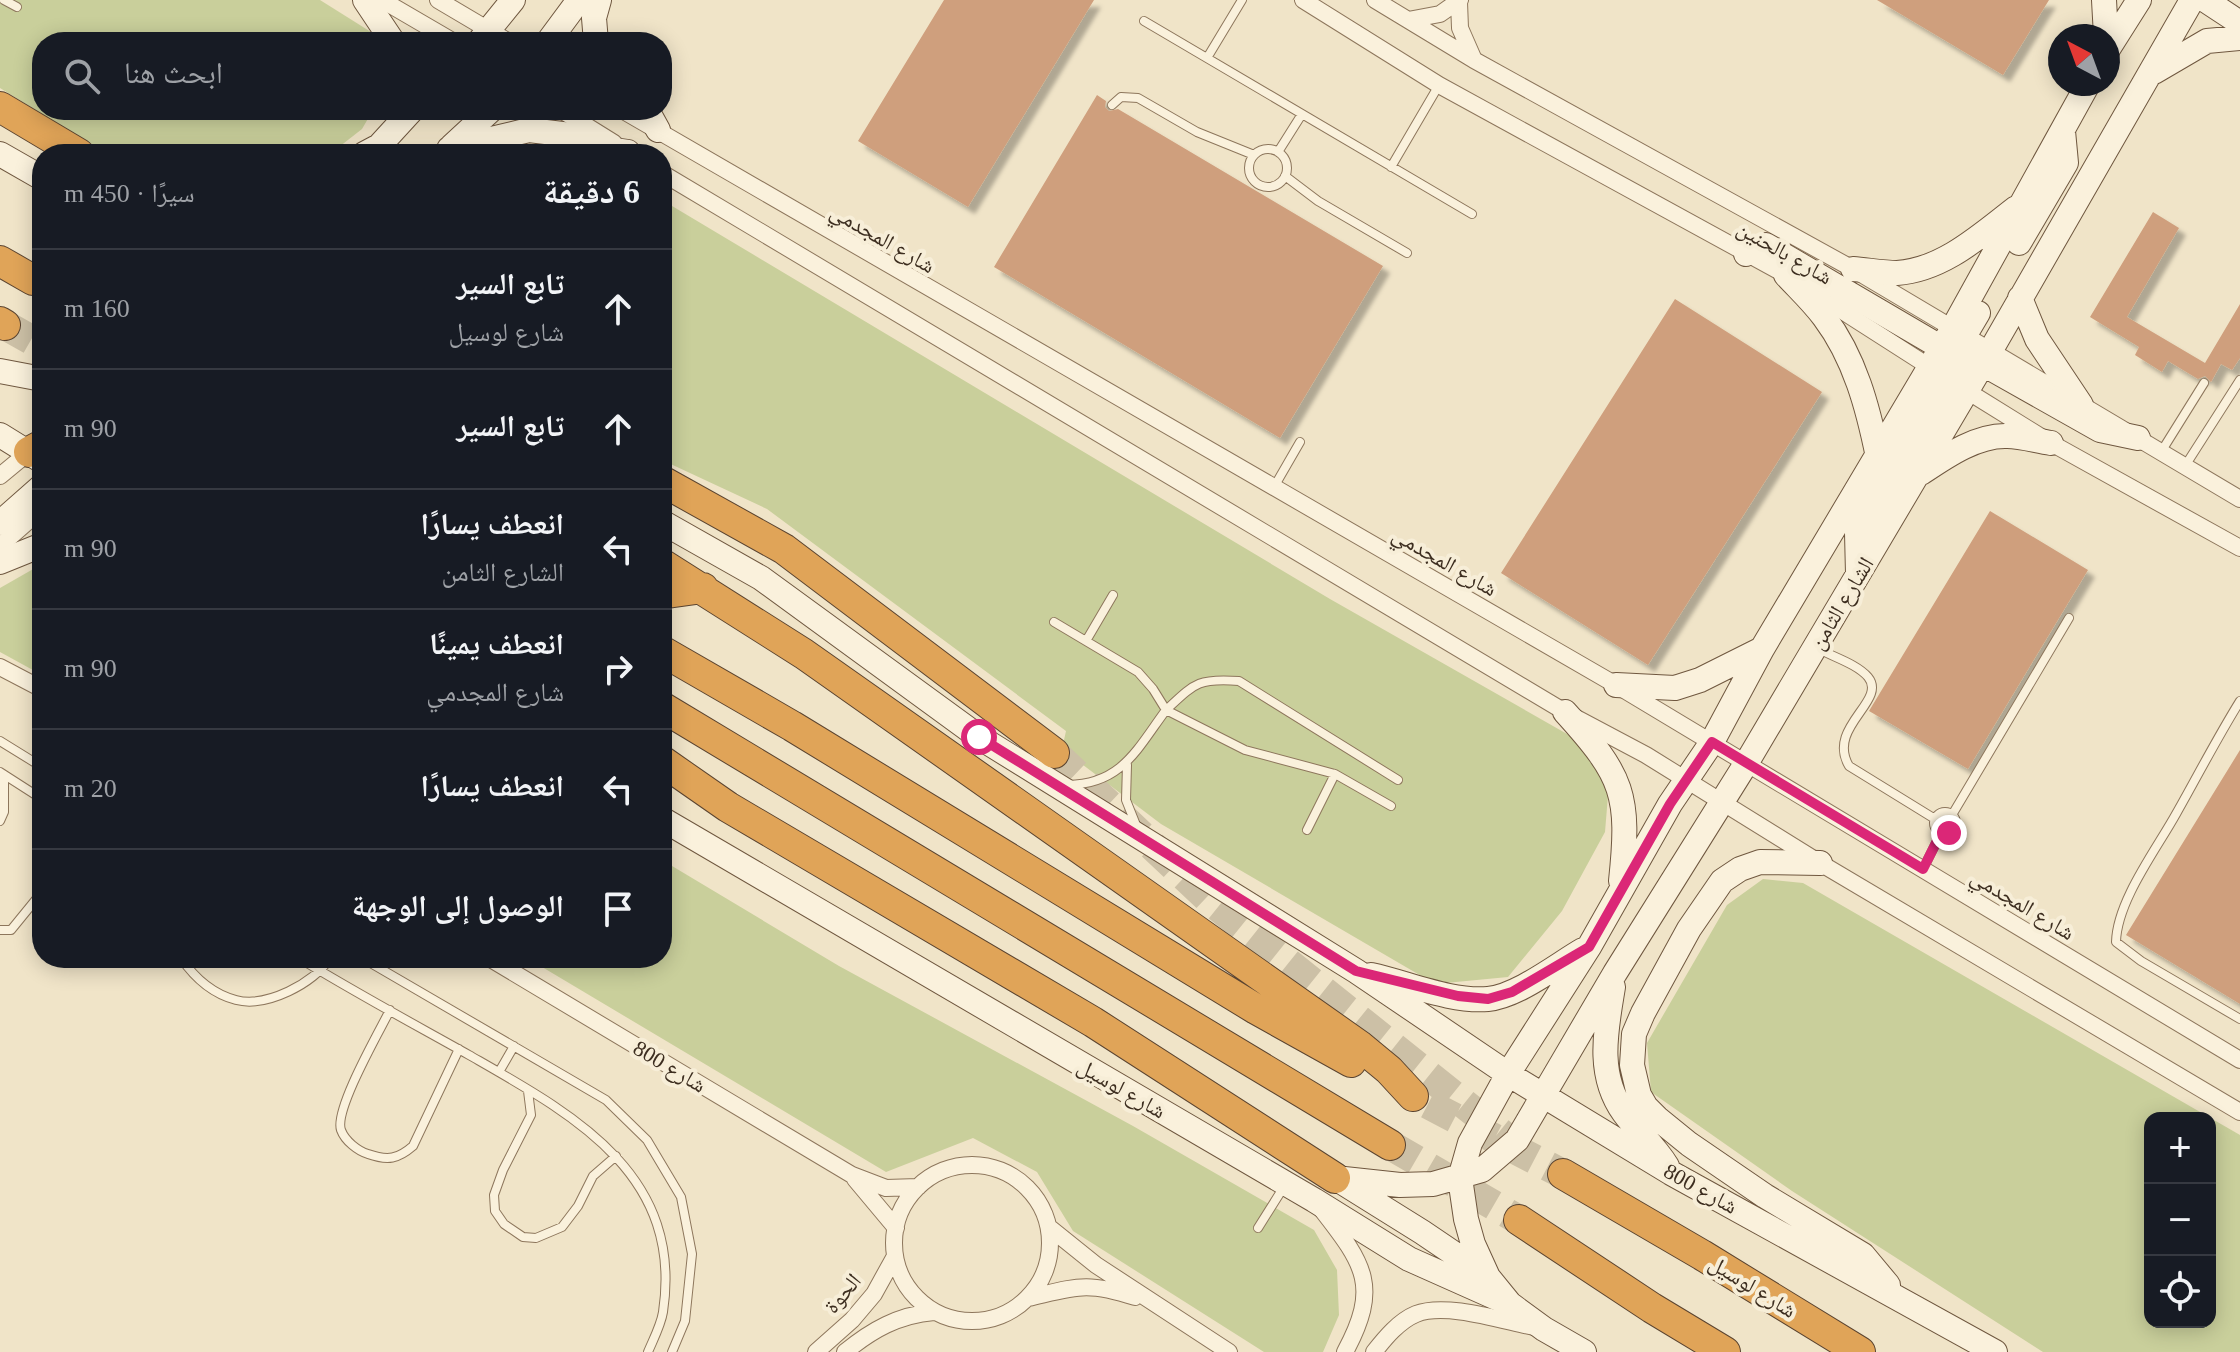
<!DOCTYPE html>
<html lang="ar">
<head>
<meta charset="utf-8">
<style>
  body { margin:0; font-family:"Times New Roman","Noto Naskh Arabic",serif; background:#242831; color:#f1f3f6; direction:rtl }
  .controls { position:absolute; right:24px; bottom:24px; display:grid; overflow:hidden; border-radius:16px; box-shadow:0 4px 20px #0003 }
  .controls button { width:72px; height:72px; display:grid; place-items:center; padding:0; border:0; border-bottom:2px solid #363941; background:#171b24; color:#f1f3f6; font:40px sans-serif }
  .compass { position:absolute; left:2048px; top:24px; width:72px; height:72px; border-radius:50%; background:#171b24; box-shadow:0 4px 20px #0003; rotate:319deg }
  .stop { position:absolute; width:24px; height:24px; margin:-18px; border:6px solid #db2777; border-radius:50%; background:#fff }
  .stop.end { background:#db2777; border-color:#fff; box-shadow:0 2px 8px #0008 }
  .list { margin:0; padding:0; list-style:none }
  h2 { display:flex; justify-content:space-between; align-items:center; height:104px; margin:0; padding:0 32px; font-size:34px }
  h2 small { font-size:26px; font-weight:400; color:#9ea1a6 }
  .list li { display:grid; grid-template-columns:52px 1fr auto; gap:24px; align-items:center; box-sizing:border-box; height:120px; padding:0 32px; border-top:2px solid #363941 }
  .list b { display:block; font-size:30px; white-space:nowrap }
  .list p { margin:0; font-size:26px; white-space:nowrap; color:#9ea1a6 }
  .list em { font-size:26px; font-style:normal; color:#9ea1a6 }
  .icon { flex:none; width:44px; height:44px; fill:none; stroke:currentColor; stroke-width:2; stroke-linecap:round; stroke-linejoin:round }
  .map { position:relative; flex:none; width:2240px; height:1352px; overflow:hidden; direction:ltr }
  .search { position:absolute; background:#171b24; box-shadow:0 4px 20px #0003; left:32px; top:32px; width:640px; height:88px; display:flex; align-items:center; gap:20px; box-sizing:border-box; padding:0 28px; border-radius:32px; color:#9ea1a6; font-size:30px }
  .panel { position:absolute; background:#171b24; box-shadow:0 4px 20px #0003; left:32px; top:144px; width:640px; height:824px; border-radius:32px; direction:rtl }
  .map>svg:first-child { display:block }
  .green { fill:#c9cf9b; fill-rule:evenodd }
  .building { fill:#cf9f7d; filter:url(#shadow) }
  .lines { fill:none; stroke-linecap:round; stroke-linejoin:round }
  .highway-tunnel { stroke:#ccc0a6; stroke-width:30; stroke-dasharray:30 15; stroke-linecap:butt }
  .lane-casing { stroke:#8d765c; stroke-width:10 }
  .street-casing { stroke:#8d765c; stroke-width:18 }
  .secondary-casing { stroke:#6f573f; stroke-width:26 }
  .highway-casing { stroke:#5b4430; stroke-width:32 }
  .lane { stroke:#faf1dc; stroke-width:8 }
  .street { stroke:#faf1dc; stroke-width:16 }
  .secondary { stroke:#faf1dc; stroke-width:24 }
  .highway { stroke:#e0a458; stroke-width:30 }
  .route { stroke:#db2777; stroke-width:10 }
  .labels { text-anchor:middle; stroke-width:8; stroke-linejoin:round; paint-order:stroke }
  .street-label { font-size:22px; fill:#3d2e20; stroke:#f7eed8 }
</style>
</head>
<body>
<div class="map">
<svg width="2240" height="1352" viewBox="0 0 2240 1352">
  <defs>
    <filter id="shadow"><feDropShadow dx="7" dy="7" stdDeviation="2" flood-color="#0004"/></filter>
  </defs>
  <rect width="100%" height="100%" fill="#f0e4c8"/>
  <!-- green -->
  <path class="green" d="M0,0H320L371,32L374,42H42V110H373L362,129L330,154H107L0,88Z
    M561,146L577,154H514Z
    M662,200L1330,599L1611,759L1605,832L1562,911L1508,977L1435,984L1161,824L1062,749L1066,731L767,509L662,460Z
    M42,564V675L0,652V588Z
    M662,860L839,966L1133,1126L1314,1230L1337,1270L1339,1315L1323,1352H1264L1073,1231L1037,1172L973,1138L886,1172L527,958H662Z
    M1763,879L1803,883L2240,1135V1352H2043L1792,1191L1651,1092L1647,1043L1727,905ZM2150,1118H2210V1322H2150Z"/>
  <!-- building -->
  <path class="building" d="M944,0H1094L968,207L858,141Z
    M1877,0H2049L2003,75Z
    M1097,95L1106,101L1105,107L1109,111L1118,109L1383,266L1280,438L994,267Z
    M2153,212L2179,228L2127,317L2205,363L2240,304V358L2232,370L2221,364L2211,382L2205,376L2198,379L2168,361L2162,372L2135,355L2139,347L2090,317Z
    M1675,299L1822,392L1648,665L1501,573Z
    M1990,511L2088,570L1968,769L1869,711Z
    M2240,750V1004L2126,935Z"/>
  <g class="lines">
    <!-- highway-tunnel -->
    <path class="highway-tunnel" d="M5,325L42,346
      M1054,753L1212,902L1528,1155
      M1428,1104L1563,1174
      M1390,1145L1519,1220"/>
    <defs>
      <path id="lane" d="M4,0L17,7
        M1144,21L1472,214
        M1207,58L1242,0
        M1112,105L1121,97L1138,98L1197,132L1254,155
        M1249 168a19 19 0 1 1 38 0a19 19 0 1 1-38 0Z
        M1278,152L1302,114
        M1391,167L1439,85
        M1285,176L1318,201L1407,253
        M2161,452L2204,383
        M2185,466L2240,380
        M1274,487L1300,442
        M1054,622L1138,672L1153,689L1166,710C1137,749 1122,784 1068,785
        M1086,641L1113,595
        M1819,649C1833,657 1857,664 1868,677C1888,701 1826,727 1849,766L1935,819
        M2240,701C2217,738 2197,777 2176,814C2156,850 2117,901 2116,942L2141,961L2240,1019
        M0,741L42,767
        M1127,765L1126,800L1136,825
        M0,772L42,799
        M1335,774L1391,806
        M1934 823a11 11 0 1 1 22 0a11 11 0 1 1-22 0Z
        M1952,815L2069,618
        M0,821L4,812V775
        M1307,830L1335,774L1245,750L1166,710C1195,683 1198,678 1239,681L1398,780
        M1923,869L1941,833
        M0,930H11L42,892
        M181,958C194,977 213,994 236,1000C266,1008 315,983 330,958
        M299,958C354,992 412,1023 469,1055C572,1114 684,1173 663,1312C661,1325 653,1340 648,1352
        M362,958L606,1100L647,1140L681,1197L692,1254L685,1321L672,1352
        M390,1010C379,1032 334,1110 341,1130C345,1141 358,1151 368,1154C388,1161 398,1159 413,1146L459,1049
        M499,1072L514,1046
        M528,1091L531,1115L503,1170L494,1195L495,1211L504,1224L523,1237L536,1238L562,1227L578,1206L593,1176L616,1156
        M1258,1228L1285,1185"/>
      <path id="street" d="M382,0L454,42
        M438,0L509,42
        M1303,0L1439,85L1786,275L1936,371
        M1375,0L1474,60L1853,269L2240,499
        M1459,2L1460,28L1474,60
        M1408,20L1440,14L1460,0
        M561,110L614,143
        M622,110L1616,685L2240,1060
        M662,173L1565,712L1646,755L1820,863L2240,1112
        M1959,386L2051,443L2240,548
        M0,476L29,452
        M0,546L42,509
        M0,667L42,689
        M489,958L852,1175L886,1188L918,1187
        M894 1243a78 78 0 1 1 156 0a78 78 0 1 1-156 0Z
        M855,1179L896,1228
        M1322,1210C1365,1265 1380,1287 1345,1352
        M1050,1228L1096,1265L1229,1352
        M1028,1298C1076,1287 1086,1281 1135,1297
        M816,1352L852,1320L874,1294L895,1256
        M845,1352C872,1330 898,1315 934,1312
        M1374,1352C1385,1338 1399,1321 1416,1314C1446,1302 1503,1321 1534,1327"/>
      <path id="secondary" d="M365,0L393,42
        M2104,0L2106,36
        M2205,0L2240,23
        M479,42L513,0
        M548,42L579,0
        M596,42L594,18L599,0
        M2108,49L2139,0
        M2154,72L2207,41L2240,38
        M647,110L658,130
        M452,146L491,110
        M449,149L529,130L579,136L600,148L628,152
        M0,154L42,178
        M364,154L379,146L412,110
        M2019,243L2066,163L2063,131
        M1746,254L1766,245L1942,348L1958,349
        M1853,269C1867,270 1883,273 1897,273C1943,270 1981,235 2016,208
        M1786,275C1799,289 1813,302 1824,317C1855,358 1868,408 1878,457
        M2020,298L2037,339L2081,405
        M1967,362L1983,364L2100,430L2138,438
        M0,371L42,379
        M1966,389L1968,362L1965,335L1978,313
        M0,435L42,461
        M1921,473C1945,457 1976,435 2007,436C2021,436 2037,441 2051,443
        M662,522L761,578L979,737L1356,971L1508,1074L1671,1173L1995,1352
        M0,523L42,486
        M0,562L42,545
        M1858,574L1857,533L1948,379L1955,362L1953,343
        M1616,685L1675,688L1700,680L1762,649
        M1565,712C1624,777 1630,795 1621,881
        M662,819L1314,1200L1409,1259L1510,1304L1544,1329L1584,1352
        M1820,863L1760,862L1740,869L1722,881L1689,929L1643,1013L1634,1034L1632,1065L1639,1095L1646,1107L1657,1118L1689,1144L1765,1196L1863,1255L1888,1285
        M1371,975C1408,983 1450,1002 1488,999C1518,996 1557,965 1583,950
        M1613,987C1606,1030 1596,1074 1624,1113C1637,1131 1654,1145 1667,1166
        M1335,1178L1400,1185L1433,1184L1482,1170L1517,1140L1615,973L1747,762L1991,350L2192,0
        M1337,1179L1422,1232L1487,1276
        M1510,1304L1488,1277L1473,1244L1466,1219L1460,1178L1470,1143L1508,1074L1589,947L1670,804L1712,742L1762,649L1953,328L2088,84"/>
      <path id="highway" d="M0,107L79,154
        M0,261L33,280
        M0,322L5,325
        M29,452L42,445
        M662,481L784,549L1054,753
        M662,564L804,654L1360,1046L1389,1070L1413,1096
        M662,590L667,593L703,588
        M662,651L792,726L1256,1009L1351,1062
        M662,707L1390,1145
        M662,761L728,807L1093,1022L1335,1178
        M1563,1174L1702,1255L1860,1352
        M1519,1220L1652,1308L1725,1352"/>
    </defs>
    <!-- lane casing -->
    <use href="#lane" class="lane-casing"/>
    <!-- street casing -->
    <use href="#street" class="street-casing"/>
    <!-- secondary casing -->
    <use href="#secondary" class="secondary-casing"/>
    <!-- highway casing -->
    <use href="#highway" class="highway-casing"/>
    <!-- lane -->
    <use href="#lane" class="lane"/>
    <!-- street -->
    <use href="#street" class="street"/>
    <!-- secondary -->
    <use href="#secondary" class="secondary"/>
    <!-- highway -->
    <use href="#highway" class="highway"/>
  </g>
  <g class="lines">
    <!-- route -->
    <path class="route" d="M979,737L1356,971L1458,996L1488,999L1512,992L1589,947L1670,804L1712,742L1923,869L1941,833H1949"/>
  </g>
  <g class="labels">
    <!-- street labels -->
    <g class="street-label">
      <text transform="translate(883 238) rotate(30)" y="8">شارع المجدمي</text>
      <text transform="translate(1785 252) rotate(30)" y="8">شارع بالحنين</text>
      <text transform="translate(1445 561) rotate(30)" y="8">شارع المجدمي</text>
      <text transform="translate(1841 603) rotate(-59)" y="8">الشارع الثامن</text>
      <text transform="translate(2023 904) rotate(31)" y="8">شارع المجدمي</text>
      <text transform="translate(670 1066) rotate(31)" y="8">شارع 800</text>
      <text transform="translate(1122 1088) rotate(30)" y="8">شارع لوسيل</text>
      <text transform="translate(1701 1188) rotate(29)" y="8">شارع 800</text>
      <text transform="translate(1753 1286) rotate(32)" y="8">شارع لوسيل</text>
      <text transform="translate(842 1293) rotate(-50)" y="8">الحوة</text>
    </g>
  </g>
</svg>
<div class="controls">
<button>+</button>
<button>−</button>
<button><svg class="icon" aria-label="locate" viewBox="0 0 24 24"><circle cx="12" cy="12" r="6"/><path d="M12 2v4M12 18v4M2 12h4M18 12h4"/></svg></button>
</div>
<svg class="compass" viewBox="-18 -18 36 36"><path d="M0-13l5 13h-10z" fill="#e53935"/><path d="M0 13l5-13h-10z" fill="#9ea1a6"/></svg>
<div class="stop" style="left:979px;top:737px"></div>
<div class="stop end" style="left:1949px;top:833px"></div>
<div class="search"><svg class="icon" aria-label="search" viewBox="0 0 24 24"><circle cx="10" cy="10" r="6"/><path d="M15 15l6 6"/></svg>ابحث هنا</div>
<section class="panel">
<h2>6 دقيقة<small>سيرًا · 450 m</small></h2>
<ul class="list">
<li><svg class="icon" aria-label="ahead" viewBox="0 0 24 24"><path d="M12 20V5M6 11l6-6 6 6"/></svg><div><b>تابع السير</b><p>شارع لوسيل</p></div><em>160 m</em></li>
<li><svg class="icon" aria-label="ahead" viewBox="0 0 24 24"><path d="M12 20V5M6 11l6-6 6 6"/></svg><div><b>تابع السير</b></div><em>90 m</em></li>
<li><svg class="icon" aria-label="left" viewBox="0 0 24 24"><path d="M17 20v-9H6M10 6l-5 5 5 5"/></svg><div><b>انعطف يسارًا</b><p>الشارع الثامن</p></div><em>90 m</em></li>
<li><svg class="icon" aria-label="right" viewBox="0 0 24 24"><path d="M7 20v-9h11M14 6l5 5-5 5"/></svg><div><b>انعطف يمينًا</b><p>شارع المجدمي</p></div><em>90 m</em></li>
<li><svg class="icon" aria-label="left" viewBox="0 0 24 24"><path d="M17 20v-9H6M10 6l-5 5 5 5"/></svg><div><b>انعطف يسارًا</b></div><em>20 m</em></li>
<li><svg class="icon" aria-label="arrive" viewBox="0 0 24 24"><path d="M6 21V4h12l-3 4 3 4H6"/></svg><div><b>الوصول إلى الوجهة</b></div></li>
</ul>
</section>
</div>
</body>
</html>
